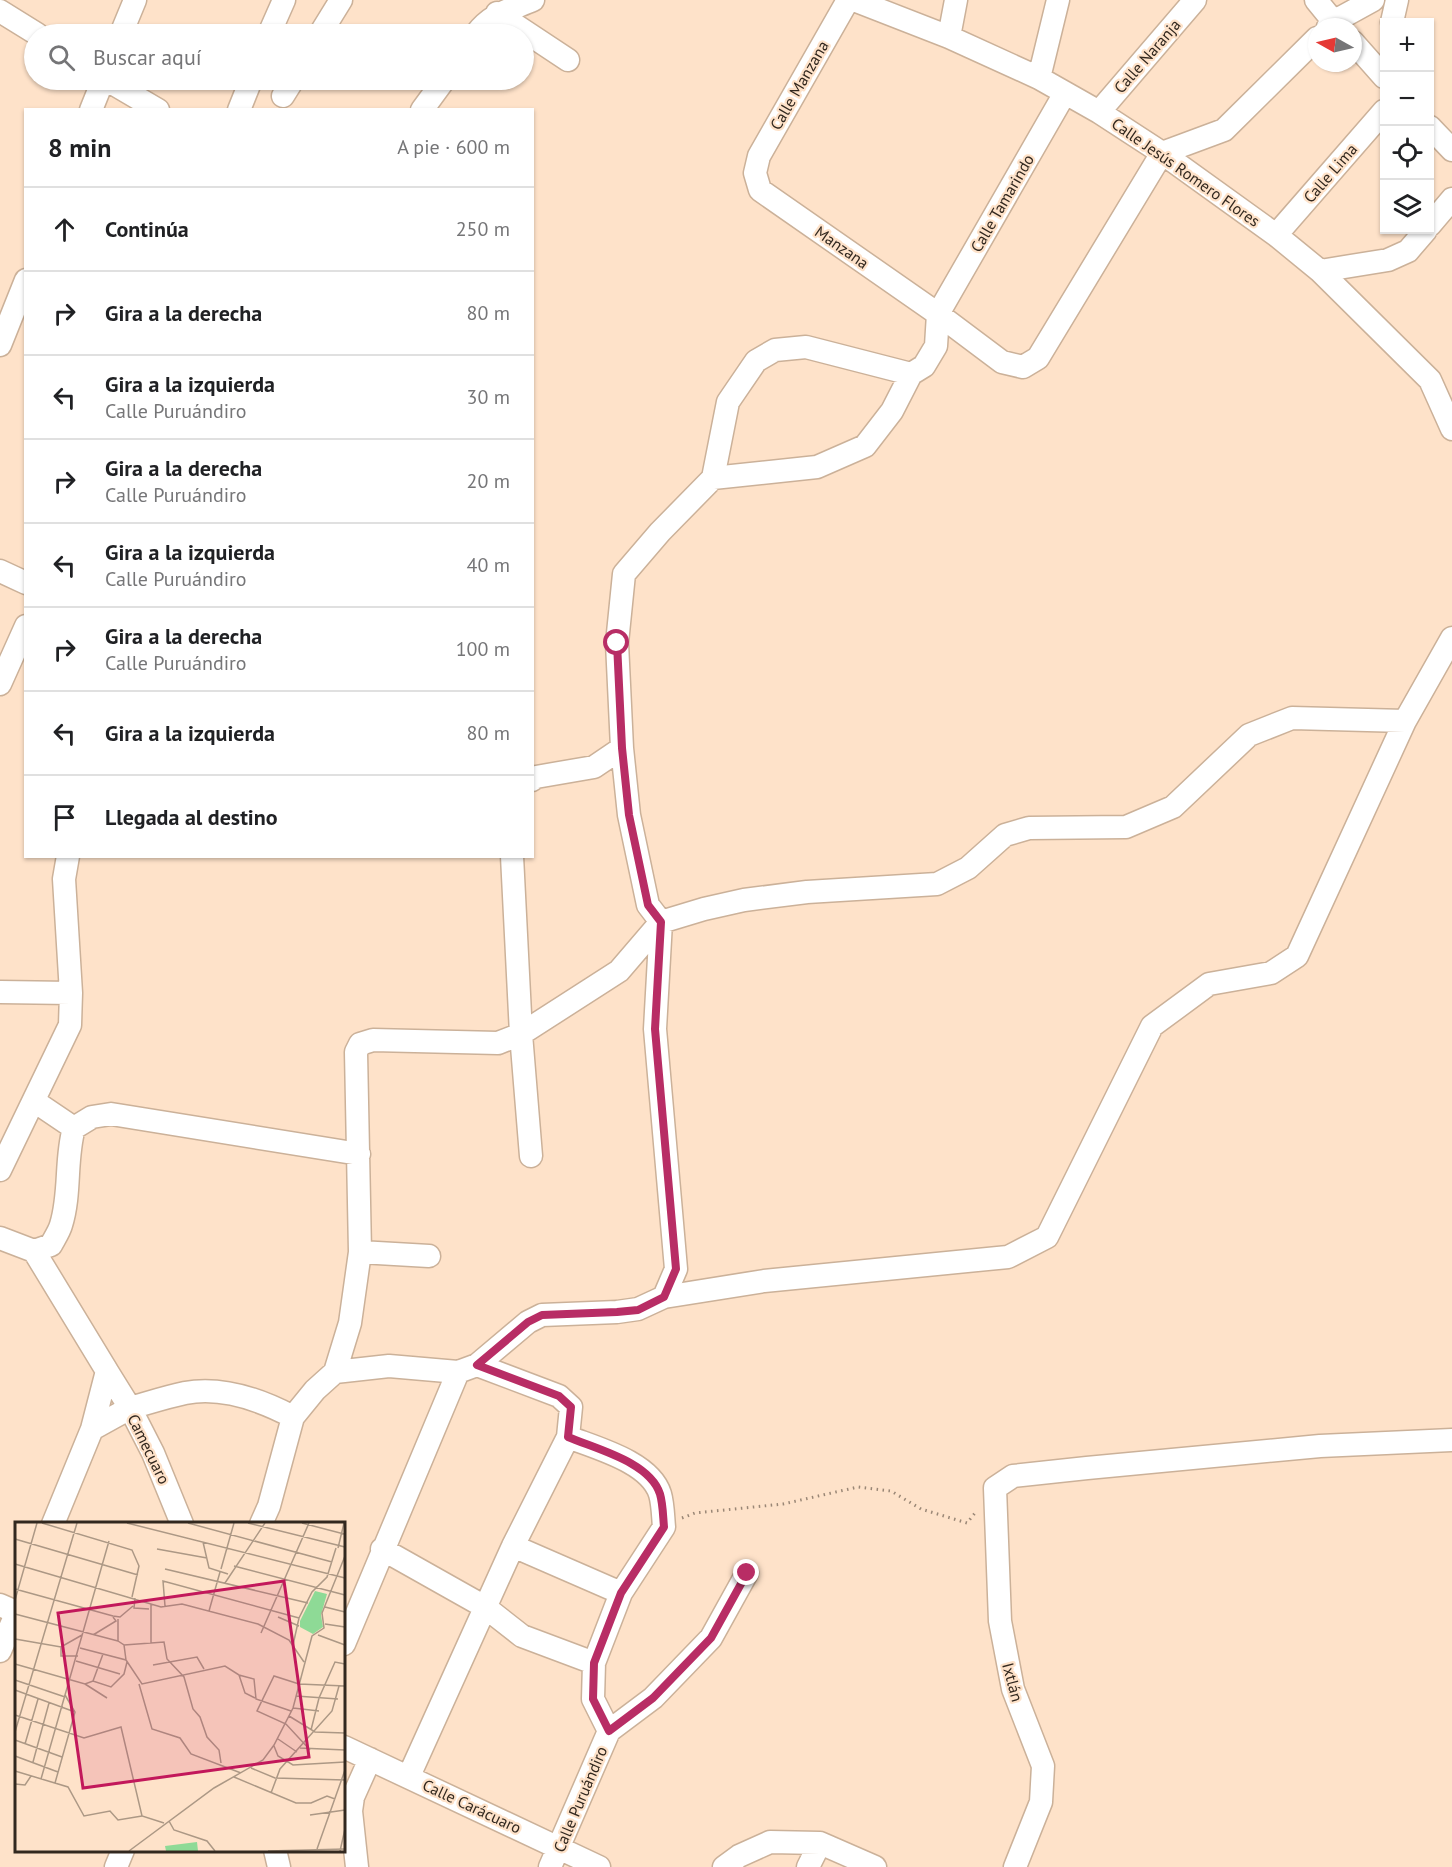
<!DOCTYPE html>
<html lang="es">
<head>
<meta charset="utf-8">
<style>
  body { margin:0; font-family:"PT Sans",sans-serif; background:#f2f2f2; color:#202124 }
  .controls { position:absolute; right:18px; top:18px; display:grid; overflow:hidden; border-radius:0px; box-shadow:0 2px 4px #0004 }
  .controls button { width:54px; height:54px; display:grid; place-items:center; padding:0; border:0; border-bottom:2px solid #e0e0e0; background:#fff; color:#202124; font:30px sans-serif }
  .compass { position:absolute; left:1308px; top:18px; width:54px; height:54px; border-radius:50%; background:#fff; box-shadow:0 2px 4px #0004; rotate:278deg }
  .stop { position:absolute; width:18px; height:18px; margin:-14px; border:4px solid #b82d65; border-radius:50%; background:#fff }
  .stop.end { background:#b82d65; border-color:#fff; box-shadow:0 2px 6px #0008 }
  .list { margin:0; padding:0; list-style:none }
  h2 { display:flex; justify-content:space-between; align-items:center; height:78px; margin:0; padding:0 24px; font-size:26px }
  h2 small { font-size:20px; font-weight:400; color:#757577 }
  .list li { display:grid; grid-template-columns:39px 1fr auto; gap:18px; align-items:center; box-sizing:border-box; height:84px; padding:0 24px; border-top:2px solid #e0e0e0 }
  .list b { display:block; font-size:22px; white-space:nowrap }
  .list p { margin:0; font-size:20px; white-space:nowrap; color:#757577 }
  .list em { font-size:20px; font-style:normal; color:#757577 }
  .icon { flex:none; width:33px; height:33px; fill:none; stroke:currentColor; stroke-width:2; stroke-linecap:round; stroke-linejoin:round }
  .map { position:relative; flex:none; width:1452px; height:1867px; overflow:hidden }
  .search { position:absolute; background:#fff; box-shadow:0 2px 4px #0004; left:24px; top:24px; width:510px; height:66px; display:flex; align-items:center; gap:15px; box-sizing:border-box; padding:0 21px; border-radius:33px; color:#757577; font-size:22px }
  .panel { position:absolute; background:#fff; box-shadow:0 2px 4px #0004; left:24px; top:108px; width:510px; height:750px; border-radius:0px }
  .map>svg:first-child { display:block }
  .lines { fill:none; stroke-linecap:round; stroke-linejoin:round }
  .minor-casing { stroke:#cbb199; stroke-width:25 }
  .path { stroke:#9a8776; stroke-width:3; stroke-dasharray:1.5 4.5; stroke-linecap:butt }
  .minor { stroke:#fff; stroke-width:22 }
  .route { stroke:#b82d65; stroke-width:8 }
  .labels { text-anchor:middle; stroke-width:4.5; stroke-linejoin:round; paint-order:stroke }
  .street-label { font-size:16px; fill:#32281f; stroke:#fee2c9 }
  .inset-road { fill:none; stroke:#ac9885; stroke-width:1.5 }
  .view { fill:#c2185b; fill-opacity:0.15; stroke:#c2185b; stroke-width:3 }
  .inset-edge { fill:none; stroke:#32281f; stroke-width:3 }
</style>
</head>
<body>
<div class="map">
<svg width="1452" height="1867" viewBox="0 0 1452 1867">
  <rect width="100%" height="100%" fill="#fee2c9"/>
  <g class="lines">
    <defs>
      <path id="minor" d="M848,0L759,156L755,173L760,190L938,314L1002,362L1023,367L1038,358L1162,153L1224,130L1317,38
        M854,0L949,37L1039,78L1099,112L1162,153L1276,235L1320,271L1430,380L1452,429
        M1316,0L1338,27
        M0,11L37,34
        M497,13L568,60
        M1392,22L1397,0
        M1328,27L1333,22L1373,0
        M121,34L135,0
        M269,34L284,0
        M320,34L341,0
        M476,34C492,13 510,10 533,0
        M949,37L956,0
        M1353,42L1384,77
        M1039,78L1058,0
        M107,80L158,110
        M283,96L293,80
        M91,110L103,80
        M239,110L251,80
        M422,110L444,80
        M1099,112L1195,0
        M1430,127L1452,150
        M1430,225L1452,199
        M1276,235L1384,111
        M1320,271L1388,260L1408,251L1426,230
        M0,345L26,280
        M713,478L817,467L865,446L892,411L911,374
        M0,571L26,583
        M0,684L26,626
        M532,780L536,777L594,767L622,748
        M512,856L521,1034L531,1156
        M0,992L71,993
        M34,1101L74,1128
        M0,1170L70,1025L71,993L64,879L68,856
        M0,1238L34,1251L51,1245C54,1239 59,1232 61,1225C71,1193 65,1159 74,1128L92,1117L111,1114L359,1154
        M34,1251L107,1371L92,1429L53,1524
        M360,1252L429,1256
        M664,1297L764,1281L1008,1257L1047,1237L1152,1026L1209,984L1271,973L1297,956L1405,721L1452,638
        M477,1365L559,1396L571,1407L568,1437C596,1448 650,1462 660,1494C663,1504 663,1517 664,1527L621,1593L594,1663L593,1699L609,1731L550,1867
        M107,1371L130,1408C148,1403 166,1397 185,1393C222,1386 261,1400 293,1417
        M335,1372L350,1323L360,1252L356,1052L360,1044L373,1040L498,1043L521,1034L619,971L661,922L704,909L744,900L807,892L937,884L968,868L1005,835L1029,828L1126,827L1173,807L1249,735L1292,718L1405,721
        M92,1429L130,1408L153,1453L182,1524
        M261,1524L269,1506L293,1417L315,1390L335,1372L389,1366L458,1372
        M513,1546L621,1593
        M382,1549L485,1607L522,1636L594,1663
        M0,1605L16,1612
        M344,1644L458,1372L477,1365L528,1322L542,1315L617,1312L638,1309L664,1297L676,1269L655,1029L661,922L648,905L629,815L622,748L617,643L624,574L660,532L713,478L728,402L756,361L775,350L806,347L911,374L924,366L936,346L938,314L1065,93
        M0,1651L16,1614
        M609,1731L653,1698L711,1638L747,1573
        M344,1747L599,1867
        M409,1776L513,1546L568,1437
        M275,1850L279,1867
        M116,1867L123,1850
        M357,1867L351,1811L353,1797L370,1759
        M724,1867L739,1856L770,1842L820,1843L875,1867
        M808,1867L820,1843
        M1015,1867L1041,1802L1043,1766L1013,1689L1000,1621L995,1488L1013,1476L1087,1468L1320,1446L1452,1440"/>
    </defs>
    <!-- minor casing -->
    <use href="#minor" class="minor-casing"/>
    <!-- path -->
    <path class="path" d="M682,1518L695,1513L783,1504L858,1487L891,1491L921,1509L967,1523L975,1513"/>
    <!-- minor -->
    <use href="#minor" class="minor"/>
  </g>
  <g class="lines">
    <!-- route -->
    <path class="route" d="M617,643L622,748L629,815L648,905L661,922L655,1029L676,1269L664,1297L638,1310L617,1312L542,1315L528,1322L477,1365L559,1396L571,1407L568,1437C596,1449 650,1462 660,1494C663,1504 663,1517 664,1527L621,1593L594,1663L593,1699L609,1731L653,1698L711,1638L747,1573"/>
  </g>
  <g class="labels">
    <!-- street labels -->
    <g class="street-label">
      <text transform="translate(1147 56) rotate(-49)" y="6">Calle Naranja</text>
      <text transform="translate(799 85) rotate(-60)" y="6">Calle Manzana</text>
      <text transform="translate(1186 172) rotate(35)" y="6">Calle Jesús Romero Flores</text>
      <text transform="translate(1330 173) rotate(-49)" y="6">Calle Lima</text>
      <text transform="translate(1002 203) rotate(-60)" y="6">Calle Tamarindo</text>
      <text transform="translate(842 247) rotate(35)" y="6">Manzana</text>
      <text transform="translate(149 1449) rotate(64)" y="6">Camecuaro</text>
      <text transform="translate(1013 1682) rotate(75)" y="6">Ixtlán</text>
      <text transform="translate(580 1799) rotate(-67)" y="6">Calle Puruándiro</text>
      <text transform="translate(472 1806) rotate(25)" y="6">Calle Carácuaro</text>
    </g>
  </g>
  <!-- overview -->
  <g transform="translate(15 1522)">
    <rect width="330" height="330" fill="#fee2c9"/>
    <path d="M300,69L312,72L306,93L308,105L298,112L285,105V99ZM182,320L183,329H151L150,324Z" fill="#8eda96"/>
    <path class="inset-road" d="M27,1L117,28L124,44L117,75M112,1L330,56M173,1L317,40M233,1L330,25M287,1L329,12M0,17L123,53M188,20L194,46L213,52M323,26L329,1M142,27L192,36M0,42L146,85L167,82L243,102L274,118L289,140M219,44L330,73M150,47L293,81M206,47L219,1M210,61L250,1M0,67L98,94L105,95L118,84M120,76L119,86L134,87M0,78L22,1M150,84L148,59L284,96M310,85L330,90M194,89L205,50M0,92L103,119M263,95L284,104M310,102L330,105M246,111L294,1M78,113L101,99L98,95M303,113L330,123M0,117L46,125L67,113M103,119V97M103,119L109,123L111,138M136,122V82M109,123L149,120L152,137L169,155L178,187L185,195L192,215L204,228L206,241M278,123L284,96L297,70L312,55L321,26M46,125V134H63M65,126L111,138L127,162L210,144L224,153L239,157L241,177L276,189M61,139L105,152M0,142L70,162L78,159L96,165L109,152L112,140M138,143L182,135L189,147M224,153L230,171L240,176M0,158L50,175M78,159L88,132M70,162L92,176M124,162L137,207L165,216L176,232L226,251M0,168L60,190M281,174L323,177M278,186L304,189M0,193L69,216L106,205L127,294L149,301M274,194L300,210L330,211M296,208L304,176L320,140L330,142M0,210L62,1M263,217L282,230M0,218L47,235M10,222L23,177M259,224L263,234L278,243L330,240M285,226L330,228M295,228L271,202L242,189L259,154L284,162L330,164M0,234L43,250M18,240L34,181M236,246L260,256L330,258M0,249L53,265L69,294L95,289L103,298L127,294M219,255L281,281H296L312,274L320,277M26,257L94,19M40,261L60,190L50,173M0,262L10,263L16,254M256,271L265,247L317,189L324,164M295,293L330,288M154,299L159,308L192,319L200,329M302,327L330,248M114,329L199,266L248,238L259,223L278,186L297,114L309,106L307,91L330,34M253,329L330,327M325,329L330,307"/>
    <path class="view" d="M269,59L294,235L68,266L43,91Z"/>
    <rect width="330" height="330" class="inset-edge"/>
  </g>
</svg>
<div class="controls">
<button>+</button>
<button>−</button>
<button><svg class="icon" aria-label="locate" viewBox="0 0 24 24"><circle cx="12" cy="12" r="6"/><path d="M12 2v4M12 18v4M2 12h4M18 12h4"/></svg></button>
<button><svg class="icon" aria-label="layers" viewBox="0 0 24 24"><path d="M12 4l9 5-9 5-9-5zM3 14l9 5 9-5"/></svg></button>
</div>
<svg class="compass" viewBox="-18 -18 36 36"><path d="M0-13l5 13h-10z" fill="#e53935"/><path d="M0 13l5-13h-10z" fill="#757577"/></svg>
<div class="stop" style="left:617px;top:643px"></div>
<div class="stop end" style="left:747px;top:1573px"></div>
<div class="search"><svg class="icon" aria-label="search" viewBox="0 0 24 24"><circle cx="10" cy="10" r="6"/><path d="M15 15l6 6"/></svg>Buscar aquí</div>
<section class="panel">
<h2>8 min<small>A pie · 600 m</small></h2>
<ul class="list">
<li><svg class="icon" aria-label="ahead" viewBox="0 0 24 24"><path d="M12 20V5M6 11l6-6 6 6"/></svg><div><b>Continúa</b></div><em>250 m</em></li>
<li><svg class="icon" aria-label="right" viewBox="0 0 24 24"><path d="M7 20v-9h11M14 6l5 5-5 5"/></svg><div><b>Gira a la derecha</b></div><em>80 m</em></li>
<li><svg class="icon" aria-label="left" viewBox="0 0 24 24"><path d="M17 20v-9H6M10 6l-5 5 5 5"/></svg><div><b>Gira a la izquierda</b><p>Calle Puruándiro</p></div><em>30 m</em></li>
<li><svg class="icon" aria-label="right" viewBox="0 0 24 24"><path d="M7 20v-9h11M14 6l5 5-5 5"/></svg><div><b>Gira a la derecha</b><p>Calle Puruándiro</p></div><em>20 m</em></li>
<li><svg class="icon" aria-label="left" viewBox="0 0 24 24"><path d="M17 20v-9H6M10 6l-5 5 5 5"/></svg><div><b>Gira a la izquierda</b><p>Calle Puruándiro</p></div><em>40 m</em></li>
<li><svg class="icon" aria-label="right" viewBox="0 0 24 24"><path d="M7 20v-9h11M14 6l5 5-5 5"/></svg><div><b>Gira a la derecha</b><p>Calle Puruándiro</p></div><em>100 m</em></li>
<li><svg class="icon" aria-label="left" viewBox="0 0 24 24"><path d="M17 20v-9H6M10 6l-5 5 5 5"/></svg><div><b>Gira a la izquierda</b></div><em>80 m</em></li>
<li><svg class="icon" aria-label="arrive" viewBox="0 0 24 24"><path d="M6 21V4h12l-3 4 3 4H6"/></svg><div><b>Llegada al destino</b></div></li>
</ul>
</section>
</div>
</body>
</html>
